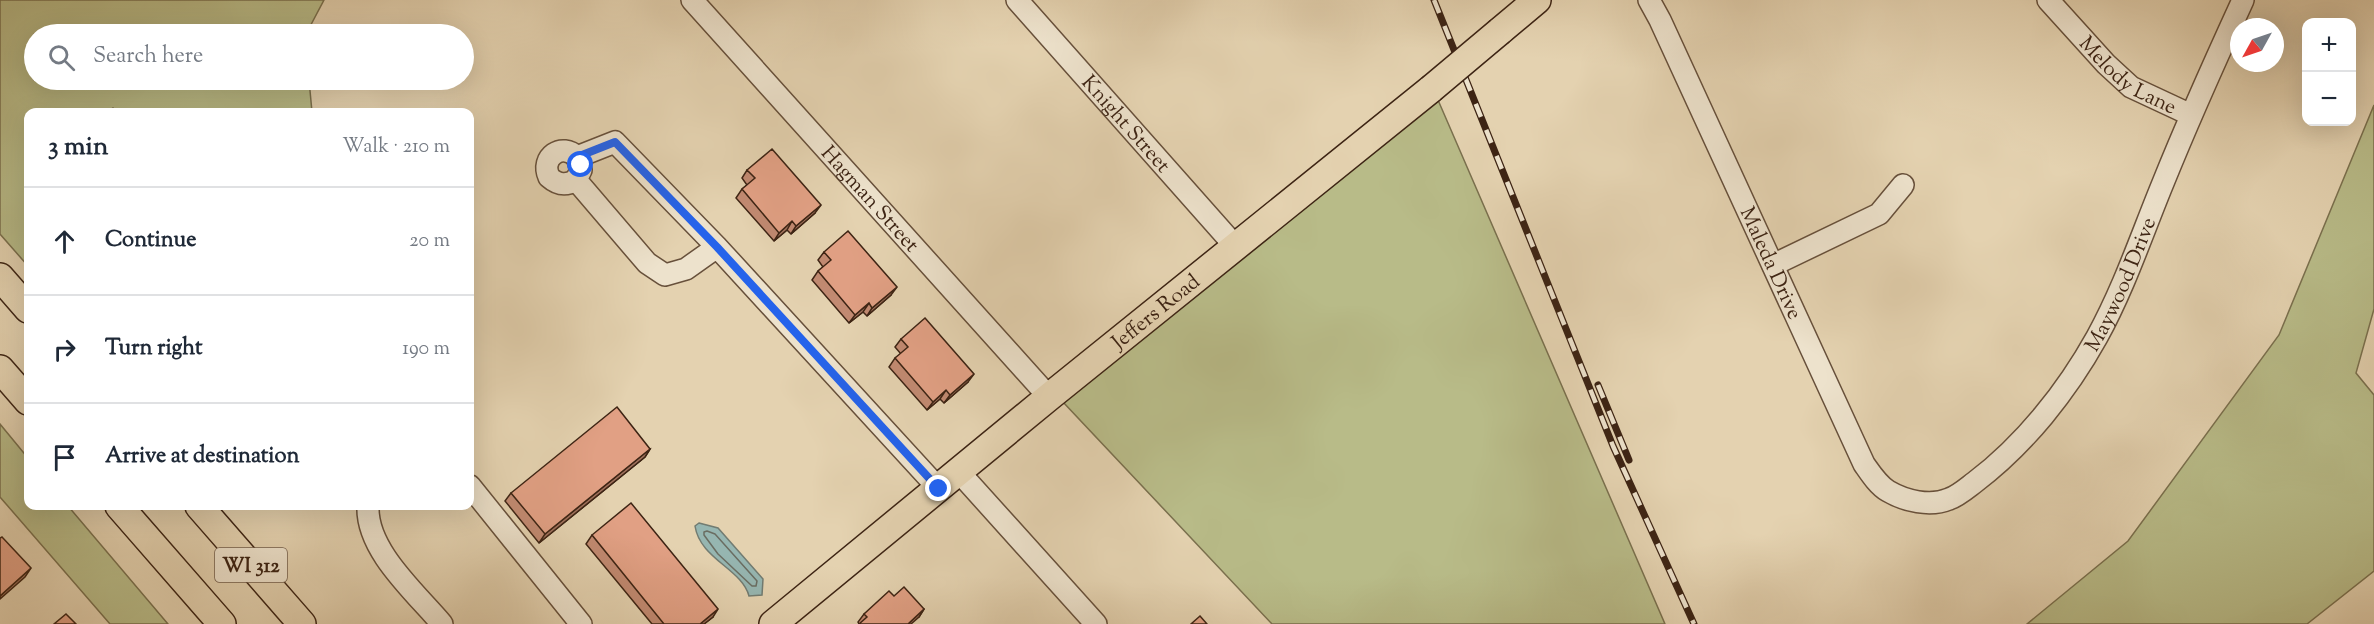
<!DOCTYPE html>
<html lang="en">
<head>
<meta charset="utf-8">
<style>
  body { margin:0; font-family:"Sorts Mill Goudy",serif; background:#f6f6f7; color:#1f2937 }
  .controls { position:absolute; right:18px; top:18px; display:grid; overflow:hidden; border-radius:12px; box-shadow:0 6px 24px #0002 }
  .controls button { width:54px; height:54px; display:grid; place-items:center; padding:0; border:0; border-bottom:2px solid #e0e1e3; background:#fff; color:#1f2937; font:30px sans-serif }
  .compass { position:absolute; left:2230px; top:18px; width:54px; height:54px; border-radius:50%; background:#fff; box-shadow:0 6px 24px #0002; rotate:230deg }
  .stop { position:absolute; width:18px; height:18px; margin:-14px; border:4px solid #2563eb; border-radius:50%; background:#fff }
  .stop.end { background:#2563eb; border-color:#fff; box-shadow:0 2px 6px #0008 }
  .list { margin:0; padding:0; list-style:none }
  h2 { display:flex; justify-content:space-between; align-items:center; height:78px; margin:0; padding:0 24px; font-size:26px }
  h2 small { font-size:20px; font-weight:400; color:#747a83 }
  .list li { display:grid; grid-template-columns:39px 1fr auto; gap:18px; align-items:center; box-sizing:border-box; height:108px; padding:0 24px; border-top:2px solid #e0e1e3 }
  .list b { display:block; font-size:22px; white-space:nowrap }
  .list em { font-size:20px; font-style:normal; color:#747a83 }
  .icon { flex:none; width:33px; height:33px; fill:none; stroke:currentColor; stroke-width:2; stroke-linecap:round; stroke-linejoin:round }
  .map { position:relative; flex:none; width:2374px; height:624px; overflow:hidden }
  .search { position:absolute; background:#fff; box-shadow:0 6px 24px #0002; left:24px; top:24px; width:450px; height:66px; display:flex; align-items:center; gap:15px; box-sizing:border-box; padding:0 21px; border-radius:33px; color:#747a83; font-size:22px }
  .panel { position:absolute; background:#fff; box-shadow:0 6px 24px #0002; left:24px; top:108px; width:450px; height:402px; border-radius:12px }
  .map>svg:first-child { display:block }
  .green { fill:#b8bb88; stroke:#7a704e; stroke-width:1.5 }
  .water { fill:#96b6b1; stroke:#727c72; stroke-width:1.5 }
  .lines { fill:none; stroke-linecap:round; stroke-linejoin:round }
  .shore { stroke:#6a6d62; stroke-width:1.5 }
  .minor-casing { stroke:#67503b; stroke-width:24 }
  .major-casing { stroke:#3d2414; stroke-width:30 }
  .minor { stroke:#ede2cc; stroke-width:21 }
  .major { stroke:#e4d2b0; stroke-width:27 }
  .rail-casing { stroke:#3d2414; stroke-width:7 }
  .rail { stroke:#ede2cc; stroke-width:4.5; stroke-dasharray:14; stroke-linecap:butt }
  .major-bridge-casing { stroke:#3d2414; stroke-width:30; stroke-linecap:butt }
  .major-bridge { stroke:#e4d2b0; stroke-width:27 }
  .wall { fill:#c28a72; stroke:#3d2414; stroke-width:1.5 }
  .shaded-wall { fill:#9e705c; stroke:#3d2414; stroke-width:1.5 }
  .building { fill:#e1a084; stroke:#3d2414; stroke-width:1.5 }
  .route { stroke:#2563eb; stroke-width:8 }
  .labels { text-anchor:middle; stroke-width:5; stroke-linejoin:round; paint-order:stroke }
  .shield { fill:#ede2cc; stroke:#725d4b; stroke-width:1.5 }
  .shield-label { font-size:20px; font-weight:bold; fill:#3d2414 }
  .street-label { font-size:21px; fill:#3d2414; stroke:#ede2cc }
</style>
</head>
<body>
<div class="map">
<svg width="2374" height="624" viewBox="0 0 2374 624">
  <rect width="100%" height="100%" fill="#e4d2b0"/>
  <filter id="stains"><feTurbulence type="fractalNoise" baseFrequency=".00333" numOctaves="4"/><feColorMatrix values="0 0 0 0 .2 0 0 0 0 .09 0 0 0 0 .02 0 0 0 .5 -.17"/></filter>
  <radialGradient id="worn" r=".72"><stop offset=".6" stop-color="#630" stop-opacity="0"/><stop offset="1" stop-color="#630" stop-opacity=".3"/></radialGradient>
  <!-- green -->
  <path class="green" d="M0,0H324L306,34H34V80H309L312,112H117L113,108L107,112H28V266L0,234Z
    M1438,100L1665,624H1272L1063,402Z
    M2374,105V309L2356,373L2374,395V571L2307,624H2027L2128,541L2279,335Z
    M0,424L28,458V506H68L168,624H110L0,497Z"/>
  <!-- water -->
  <path class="water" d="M699,523L718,528L763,579L762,595L749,596C742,569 700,559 695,526Z"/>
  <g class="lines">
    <!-- shore -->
    <path class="shore" d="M707,531L715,534L757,581L756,586H752L718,554L704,535V532Z"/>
    <defs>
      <g id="minor">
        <path id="s1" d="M692,0L1049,397"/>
        <path id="s2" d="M1017,0L1235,246"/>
        <path id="s3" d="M1649,0L1660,20L1864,464C1871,474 1878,485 1888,491C1905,501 1930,507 1949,499C1958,496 1967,488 1975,482C2025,444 2067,391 2097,337C2124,288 2142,234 2163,183C2188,121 2215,61 2243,0"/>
        <path id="s4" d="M2048,0L2106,64L2131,87L2191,115"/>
        <path d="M576,180C566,186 558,185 549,177C540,157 562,142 577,157"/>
        <path d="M717,247L686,269L665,275L647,263L576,180L581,170L577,157L615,142L717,247L939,489"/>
        <path d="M1773,265L1879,214L1903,185"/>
        <path d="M959,472L1096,624"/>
        <path d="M470,486L581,624"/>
        <path d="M368,506C366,550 415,592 442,624"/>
      </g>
      <g id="major">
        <path d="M1500,31L1537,0"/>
        <path d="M0,277L28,309"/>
        <path d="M0,369L28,401"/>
        <path d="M119,506L222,624"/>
        <path d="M199,506L302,624"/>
        <path id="s5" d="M773,624L1049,397L1431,89"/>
      </g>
    </defs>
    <!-- minor casing -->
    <use href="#minor" class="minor-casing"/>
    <!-- major casing -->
    <use href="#major" class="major-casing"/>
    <!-- minor -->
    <use href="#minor" class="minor"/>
    <!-- major -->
    <use href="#major" class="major"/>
    <defs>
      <path id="rail" d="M1434,0L1613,446L1694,624
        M1598,385L1629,460"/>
    </defs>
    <!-- rail casing -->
    <use href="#rail" class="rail-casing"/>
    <!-- rail -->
    <use href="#rail" class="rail"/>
    <defs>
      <path id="major-bridge" d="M1431,89L1500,31"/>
    </defs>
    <!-- major-bridge casing -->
    <use href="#major-bridge" class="major-bridge-casing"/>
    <!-- major-bridge -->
    <use href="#major-bridge" class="major-bridge"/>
  </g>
  <!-- wall -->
  <path class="wall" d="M747,170L815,213L791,234L787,230L774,241L736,198L742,189L747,185L742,178Z
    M824,252L891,295L867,316L863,312L849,323L812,280L818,271L823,267L818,260Z
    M901,339L968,382L944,403L940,399L927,410L889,367L895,358L901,354L895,347Z
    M650,449L645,457L539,543L505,501L511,493Z
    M592,535L713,617L704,624H652L586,544Z
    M894,596L924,609L919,617L859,624L858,622L864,614Z"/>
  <!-- shaded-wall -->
  <path class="shaded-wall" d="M821,205L815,213L791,234L796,226Z
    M792,221L787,230L774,241L779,233Z
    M897,287L891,295L867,316L872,308Z
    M869,303L863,312L849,323L855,315Z
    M974,374L968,382L944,403L950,395Z
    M946,390L940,399L927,410L933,402Z
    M650,449L645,457L539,543L545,534Z
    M31,568L25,577L0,599V596Z
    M718,609L713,617L704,624H700Z
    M924,609L919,617L911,624H908Z"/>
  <!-- building -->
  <path class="building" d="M772,149L821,205L796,226L792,221L779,233L742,189L755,178L747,170Z
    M848,231L897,287L872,308L869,303L855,315L818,271L831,260L824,252Z
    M925,318L974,374L950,395L946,390L933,402L895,358L908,347L901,339Z
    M617,407L650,449L545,534L511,493Z
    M631,503L718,609L700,624H664L592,535Z
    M2,537L31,568L0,596V538Z
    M904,587L924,609L908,624H859L867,617L864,614L889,591L894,596Z
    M66,614L76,624H54Z
    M1200,616L1207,624H1191Z"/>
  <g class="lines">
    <!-- route -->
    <path class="route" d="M581,165L577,157L615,142L717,247L939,489"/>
  </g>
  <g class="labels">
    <!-- shield labels -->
    <rect class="shield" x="215" y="548" width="72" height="34" rx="4.5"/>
    <g class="shield-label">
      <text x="251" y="572">WI 312</text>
    </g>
    <!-- street labels -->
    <g class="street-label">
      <text dy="7" stroke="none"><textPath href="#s4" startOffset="111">Melody Lane</textPath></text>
      <text dy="7" stroke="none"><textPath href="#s2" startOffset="165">Knight Street</textPath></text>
      <text dy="7" stroke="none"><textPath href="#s1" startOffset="267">Hagman Street</textPath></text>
      <text dy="7" stroke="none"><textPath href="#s3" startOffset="290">Maleda Drive</textPath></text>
      <text dy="7" stroke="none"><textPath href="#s3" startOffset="891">Maywood Drive</textPath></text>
      <text dy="7" stroke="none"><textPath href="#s5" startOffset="494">Jeffers Road</textPath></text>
    </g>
  </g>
  <rect width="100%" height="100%" filter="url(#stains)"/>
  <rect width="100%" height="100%" fill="url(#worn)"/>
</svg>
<div class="controls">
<button>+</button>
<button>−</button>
</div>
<svg class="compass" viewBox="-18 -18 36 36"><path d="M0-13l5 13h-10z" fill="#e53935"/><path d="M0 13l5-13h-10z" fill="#747a83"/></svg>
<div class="stop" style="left:581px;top:165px"></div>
<div class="stop end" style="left:939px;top:489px"></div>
<div class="search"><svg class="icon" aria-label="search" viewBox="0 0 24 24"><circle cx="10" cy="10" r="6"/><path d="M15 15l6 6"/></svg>Search here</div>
<section class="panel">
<h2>3 min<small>Walk · 210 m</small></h2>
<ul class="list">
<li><svg class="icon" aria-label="ahead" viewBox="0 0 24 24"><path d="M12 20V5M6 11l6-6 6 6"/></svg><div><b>Continue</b></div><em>20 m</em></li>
<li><svg class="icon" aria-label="right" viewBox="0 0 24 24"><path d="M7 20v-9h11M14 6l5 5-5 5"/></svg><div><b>Turn right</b></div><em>190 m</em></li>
<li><svg class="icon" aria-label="arrive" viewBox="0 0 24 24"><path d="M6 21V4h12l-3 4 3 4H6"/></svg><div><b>Arrive at destination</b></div></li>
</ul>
</section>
</div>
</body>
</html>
